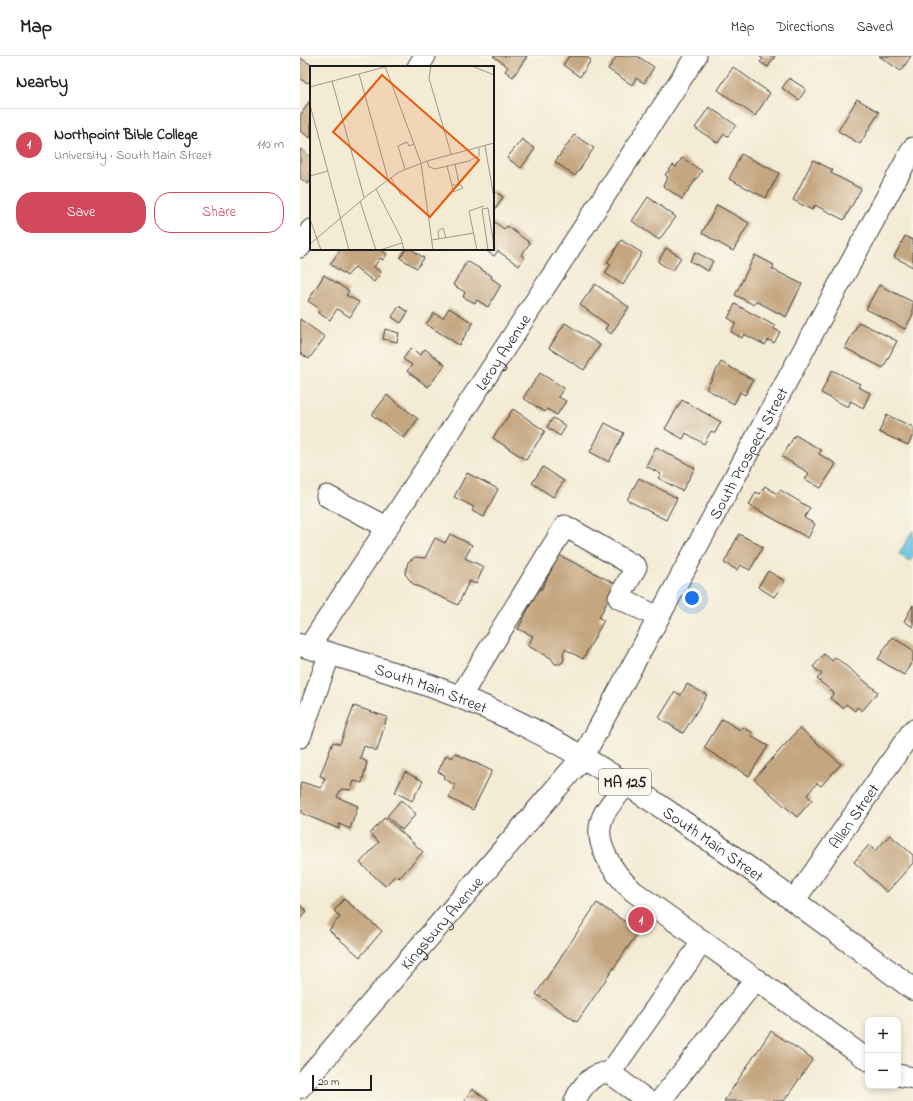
<!DOCTYPE html>
<html lang="en">
<head>
<meta charset="utf-8">
<style>
  body { margin:0; font-family:"Indie Flower",sans-serif; background:#f6f6f6; color:#202124 }
  .controls { position:absolute; right:12px; bottom:12px; display:grid; overflow:hidden; border-radius:8px; box-shadow:0 2px 6px #0003 }
  .controls button { width:36px; height:36px; display:grid; place-items:center; padding:0; border:0; border-bottom:1px solid #e0e0e0; background:#fff; color:#202124; font:20px sans-serif }
  .scale { position:absolute; left:12px; bottom:10px; width:60px; box-sizing:border-box; padding-left:4px; border:2px solid #1c1c1c; border-top:0; font-size:11px; line-height:14px; white-space:nowrap; color:#1c1c1c; -webkit-text-stroke:3px #fbf7ec; paint-order:stroke }
  .you { position:absolute; left:392px; top:542px; width:14px; height:14px; margin:-10px; border:3px solid #fff; border-radius:50%; background:#1a73e8; box-shadow:0 0 0 6px #1a73e833 }
  .badge { display:grid; place-items:center; width:26px; height:26px; border-radius:50%; background:#d1495b; color:#fff; font-size:13px; font-weight:700 }
  .pin { position:absolute; translate:-50% -50%; border:2px solid #fff; box-shadow:0 1px 4px #0006 }
  .list { margin:0; padding:0; list-style:none }
  h2 { display:flex; justify-content:space-between; align-items:center; height:52px; margin:0; padding:0 16px; font-size:17px }
  h2 small { font-size:13px; font-weight:400; color:#757577 }
  .list li { display:grid; grid-template-columns:26px 1fr auto; gap:12px; align-items:center; box-sizing:border-box; height:72px; padding:0 16px; border-top:1px solid #e0e0e0 }
  .list b { display:block; font-size:15px; white-space:nowrap }
  .list p { margin:0; font-size:13px; white-space:nowrap; color:#757577 }
  .list em { font-size:13px; font-style:normal; color:#757577 }
  .actions { display:flex; gap:8px; padding:12px 16px }
  .actions a { flex:1; padding:9px 0; border:1px solid #d1495b; border-radius:16px; text-align:center; font-size:14px; color:#d1495b }
  .actions .main { background:#d1495b; color:#fff }
  .map { position:relative; flex:none; width:613px; height:1045px; overflow:hidden }
  header { display:flex; align-items:center; gap:24px; box-sizing:border-box; height:56px; padding:0 20px; background:#fff; border-bottom:1px solid #e0e0e0 }
  header strong { font-size:19px }
  nav { display:flex; gap:22px; margin-inline-start:auto; font-size:14px }
  main { display:flex }
  aside { flex:1; background:#fff }
  .map>svg:first-child { display:block }
  .water { fill:#63c3e2; stroke:#40707f }
  .building { fill:#c4a680 }
  .lines { fill:none; stroke-linecap:round; stroke-linejoin:round }
  .minor-casing { stroke:#3c3b38; stroke-width:23 }
  .major-casing { stroke:#3c3b38; stroke-width:24 }
  .minor { stroke:#fff; stroke-width:21 }
  .major { stroke:#fff; stroke-width:22 }
  .labels { text-anchor:middle; stroke-width:4; stroke-linejoin:round; paint-order:stroke }
  .shield { fill:#fbf7ec; stroke:#5f5e5a; stroke-width:1 }
  .shield-label { font-size:15px; font-weight:bold; fill:#1c1c1c }
  .street-label { font-size:16px; fill:#1c1c1c; stroke:#fbf7ec }
  .inset-road { fill:none; stroke:#9d988a; stroke-width:1 }
  .view { fill:#e8590c; fill-opacity:0.15; stroke:#e8590c; stroke-width:2 }
  .inset-edge { fill:none; stroke:#1c1c1c; stroke-width:2 }
</style>
</head>
<body>
<header>
<strong>Map</strong>
<nav><a>Map</a><a>Directions</a><a>Saved</a></nav>
</header>
<main>
<aside>
<h2>Nearby<small></small></h2>
<ul class="list">
<li><span class="badge">1</span><div><b>Northpoint Bible College</b><p>University · South Main Street</p></div><em>110 m</em></li>
</ul>
<div class="actions"><a class="main">Save</a><a>Share</a></div>
</aside>
<div class="map">
<svg width="613" height="1045" viewBox="0 0 613 1045">
  <rect width="100%" height="100%" fill="#fbf7ec"/>
  <filter id="ink" filterUnits="userSpaceOnUse"><feTurbulence type="fractalNoise" baseFrequency=".025" numOctaves="2"/><feDisplacementMap in="SourceGraphic" scale="8" xChannelSelector="R" yChannelSelector="G"/><feConvolveMatrix kernelMatrix="1 2 1 2 8 2 1 2 1" color-interpolation-filters="sRGB"/></filter>
  <filter id="wash" filterUnits="userSpaceOnUse"><feTurbulence type="fractalNoise" baseFrequency=".012" numOctaves="4" result="noise"/><feDisplacementMap in="SourceGraphic" scale="16" xChannelSelector="R" yChannelSelector="G"/><feGaussianBlur stdDeviation="0.9" result="paint"/><feColorMatrix in="noise" values="0 0 0 0 0 0 0 0 0 0 0 0 0 0 0 0 0 1.4 0 .05"/><feComposite in="paint" operator="in"/></filter>
  <g filter="url(#wash)">
    <rect width="100%" height="100%" fill="#f3ebd4"/>
    <!-- water -->
    <path class="water" d="M613,474V501L610,505L599,498Z"/>
    <g id="blocks">
      <!-- building -->
      <path class="building" d="M193,0H227L213,21L205,15L208,11Z
        M269,0H285L291,4L280,21L263,9Z
        M317,0H337L354,11L344,27L336,22L332,29L308,13Z
        M459,0H475L468,11L460,6L463,3Z
        M579,0H611L601,15Z
        M0,2L15,11H11V22L8,27L0,23Z
        M433,11L470,37L455,60L418,34Z
        M489,22L506,33L499,44L482,32Z
        M11,43V82L0,75V60Z
        M557,43L579,56L560,88L538,75Z
        M409,51L436,69L428,80L424,78L418,87L395,72Z
        M274,79L294,92L275,120L255,106Z
        M222,83L235,93L221,112L207,102Z
        M0,93L11,101V124L8,128L0,122Z
        M441,98L479,117L466,142L429,123Z
        M382,102L402,115L382,143L363,130L368,121L365,119L373,109L376,111Z
        M513,104L533,114L531,117L561,133L544,164L515,149L512,154L493,144Z
        M193,134L203,141L195,154L193,153Z
        M348,141L376,161L359,184L332,165Z
        M417,149L449,167L433,195L402,177Z
        M193,165L204,173L207,170L230,187L221,199L224,201L219,210L198,195L194,200L184,193H193Z
        M605,180L613,184V211L594,201Z
        M321,184L342,197L323,229L305,217L311,208L307,207Z
        M366,192L381,201L373,215L358,206Z
        M41,193H80L87,198L83,204L80,202L74,211L81,216L74,226L55,211L47,220L30,208Z
        M106,193H111L124,202L117,212L100,202Z
        M395,196L413,205L408,215L390,205Z
        M455,199L474,209L472,213L502,228L486,261L456,245L454,249L435,239Z
        M167,205L192,220L191,222L201,229L188,251L177,244L175,247L163,241L165,236L153,229Z
        M24,219L49,235L46,239L59,246L50,261L37,253L30,264L18,257L20,253L8,245Z
        M295,228L329,251L311,278L305,273L308,269L280,249Z
        M579,229L613,246V258L605,273L566,253Z
        M435,248L475,270L474,273L480,276L474,287L468,284L465,289L444,278L442,282L431,276L436,267L428,262Z
        M99,250L108,256L101,267L92,261Z
        M149,252L173,267L159,289L126,268L134,257L143,262Z
        M0,263L25,281L9,303L0,297Z
        M559,266L597,285L583,312L545,292Z
        M265,267L300,289L284,314L249,292Z
        M85,273L99,277L97,286L83,283Z
        M111,292L120,299L125,293L145,309L128,331L107,315L112,309L103,303Z
        M421,306L453,324L445,339L440,336L434,348L406,333Z
        M532,314L560,328L558,331L570,337L563,352L551,345L548,351L521,337Z
        M240,317L264,332L258,341L266,345L257,359L247,353L245,356L223,342Z
        M87,339L118,363L104,382L72,359Z
        M382,344L421,366L415,377L411,375L404,388L386,377L383,383L365,373Z
        M213,353L245,375L226,404L193,382Z
        M587,359L613,371V379L608,389L579,376Z
        M253,362L266,370L260,380L247,371Z
        M305,367L324,377L309,406L290,396Z
        M495,379L521,394L519,398L536,408L521,432L505,423L509,417L482,401Z
        M356,391L395,412L382,435L358,422L361,418L346,410Z
        M243,411L264,425L253,441L232,427Z
        M167,417L198,433L184,461L172,455L174,451L154,441Z
        M339,422L377,442L366,464L327,444Z
        M465,430L477,438L480,434L510,452L504,462L515,468L508,482L449,449L456,436L460,438Z
        M150,478L172,489L165,502L184,511L176,528L169,525L158,549L113,528L105,518L108,506L115,501L125,502L135,482L145,487Z
        M439,478L463,491L450,514L440,509L437,514L424,507Z
        M259,499L316,528L299,562L304,564L283,603L265,593L263,598L264,602L263,606L260,608H255L251,602L228,590L233,580L218,573L239,532L241,534Z
        M468,515L485,525L474,541L458,531Z
        M613,549V571L604,565Z
        M592,581L613,594V604L604,619L578,603Z
        M524,598L532,605L535,601L578,636L562,655L557,651L555,655L546,648L543,652L530,642L534,637L517,623L522,618L513,611Z
        M387,628L407,639L383,677L359,662L375,636L381,639Z
        M54,650L87,661L77,695L64,690L60,702L67,706L62,727L54,725L51,734L41,733L37,741L58,750L50,773L39,768V773L1,757L3,755L0,754V730L1,726L21,732L25,722L20,720L33,686L40,688Z
        M422,663L440,674L442,671L453,677L451,680L468,690L449,720L404,692Z
        M500,672L541,708L521,730L517,727L507,739L512,744L497,761L454,723Z
        M155,697L192,715L173,754L149,742L155,729L143,722L145,719L138,716L146,699L152,702Z
        M105,716L123,725L112,745L95,736Z
        M101,744L116,758L102,774L87,760Z
        M85,761L123,796L99,822L96,819L85,830L60,807L79,786L70,778Z
        M590,779L613,799V807L587,836L554,806L569,789L575,795Z
        M44,843L82,875L60,901L29,874L40,861L34,855Z
        M297,847L339,875L277,966L236,938Z
        M0,849L7,855L0,863Z
        M471,975L513,1003L484,1045H424Z
        M172,1033L189,1045H164Z"/>
    </g>
  </g>
  <g filter="url(#ink)">
    <use href="#blocks" fill-opacity="0" stroke="#3c3b38" stroke-width="1"/>
    <g class="lines">
      <defs>
        <g id="minor">
          <path d="M118,11L125,0"/>
          <path d="M0,191L11,174"/>
          <path d="M27,440L87,471"/>
          <path id="s1" d="M9,591L396,0"/>
          <path d="M160,641L265,470L336,511L319,542L358,561"/>
          <path d="M0,681L30,597"/>
          <path id="s2" d="M283,701L613,92"/>
          <path d="M327,727C320,737 310,747 304,758C290,785 314,818 333,835L568,1004"/>
          <path id="s3" d="M494,845L613,674"/>
          <path d="M310,1017L403,885"/>
          <path d="M598,1019L613,1022"/>
          <path d="M275,1045C281,1031 294,1015 310,1017L348,1045"/>
          <path d="M360,1045L456,923"/>
        </g>
        <g id="major">
          <path id="s4" d="M0,589C70,609 139,630 205,660C265,688 322,724 376,761C457,816 535,875 613,933"/>
          <path id="s5" d="M0,1031L283,701"/>
        </g>
      </defs>
      <!-- minor casing -->
      <use href="#minor" class="minor-casing"/>
      <!-- major casing -->
      <use href="#major" class="major-casing"/>
      <!-- minor -->
      <use href="#minor" class="minor"/>
      <!-- major -->
      <use href="#major" class="major"/>
    </g>
  </g>
  <g class="labels">
    <!-- shield labels -->
    <rect class="shield" x="299" y="713" width="52" height="26" rx="3"/>
    <g class="shield-label">
      <text x="325" y="731">MA 125</text>
    </g>
    <!-- street labels -->
    <g class="street-label">
      <text dy="6" stroke="none"><textPath href="#s1" startOffset="353">Leroy Avenue</textPath></text>
      <text dy="6" stroke="none"><textPath href="#s2" startOffset="346">South Prospect Street</textPath></text>
      <text dy="6" stroke="none"><textPath href="#s4" startOffset="138">South Main Street</textPath></text>
      <text dy="6" stroke="none"><textPath href="#s3" startOffset="104">Allen Street</textPath></text>
      <text dy="6" stroke="none"><textPath href="#s4" startOffset="462">South Main Street</textPath></text>
      <text dy="6" stroke="none"><textPath href="#s5" startOffset="217">Kingsbury Avenue</textPath></text>
    </g>
  </g>
  <!-- overview -->
  <g transform="translate(10 10)">
    <rect width="184" height="184" fill="#f3ebd4"/>
    <path class="inset-road" d="M75,0L111,97M121,0L119,12L141,88M162,0L184,9M49,8L78,113M22,15L54,131M0,21L75,1M0,39L39,184M175,80L184,132M117,95L119,101L125,103L159,95L169,90V82M111,97L123,184M145,98L149,118M137,100L142,119H151L153,122L143,126L142,119M95,103L88,80L97,76L99,80L104,78M0,110L18,105M81,112L91,129H95M66,123L91,172L94,184M50,135L66,184M0,153L11,184M129,173L128,165L133,162L136,172M122,174L164,167M0,178L59,128L89,106L117,95L184,77M70,184L92,177M167,184L159,145L174,140M178,184L172,143L178,142L184,180"/>
    <path class="view" d="M72,9L169,94L120,151L23,66Z"/>
    <rect width="184" height="184" class="inset-edge"/>
  </g>
</svg>
<div class="controls">
<button>+</button>
<button>−</button>
</div>
<div class="scale">20 m</div>
<div class="you"></div>
<div class="pin badge" style="left:341px;top:864px">1</div>
</div>
</main>
</body>
</html>
